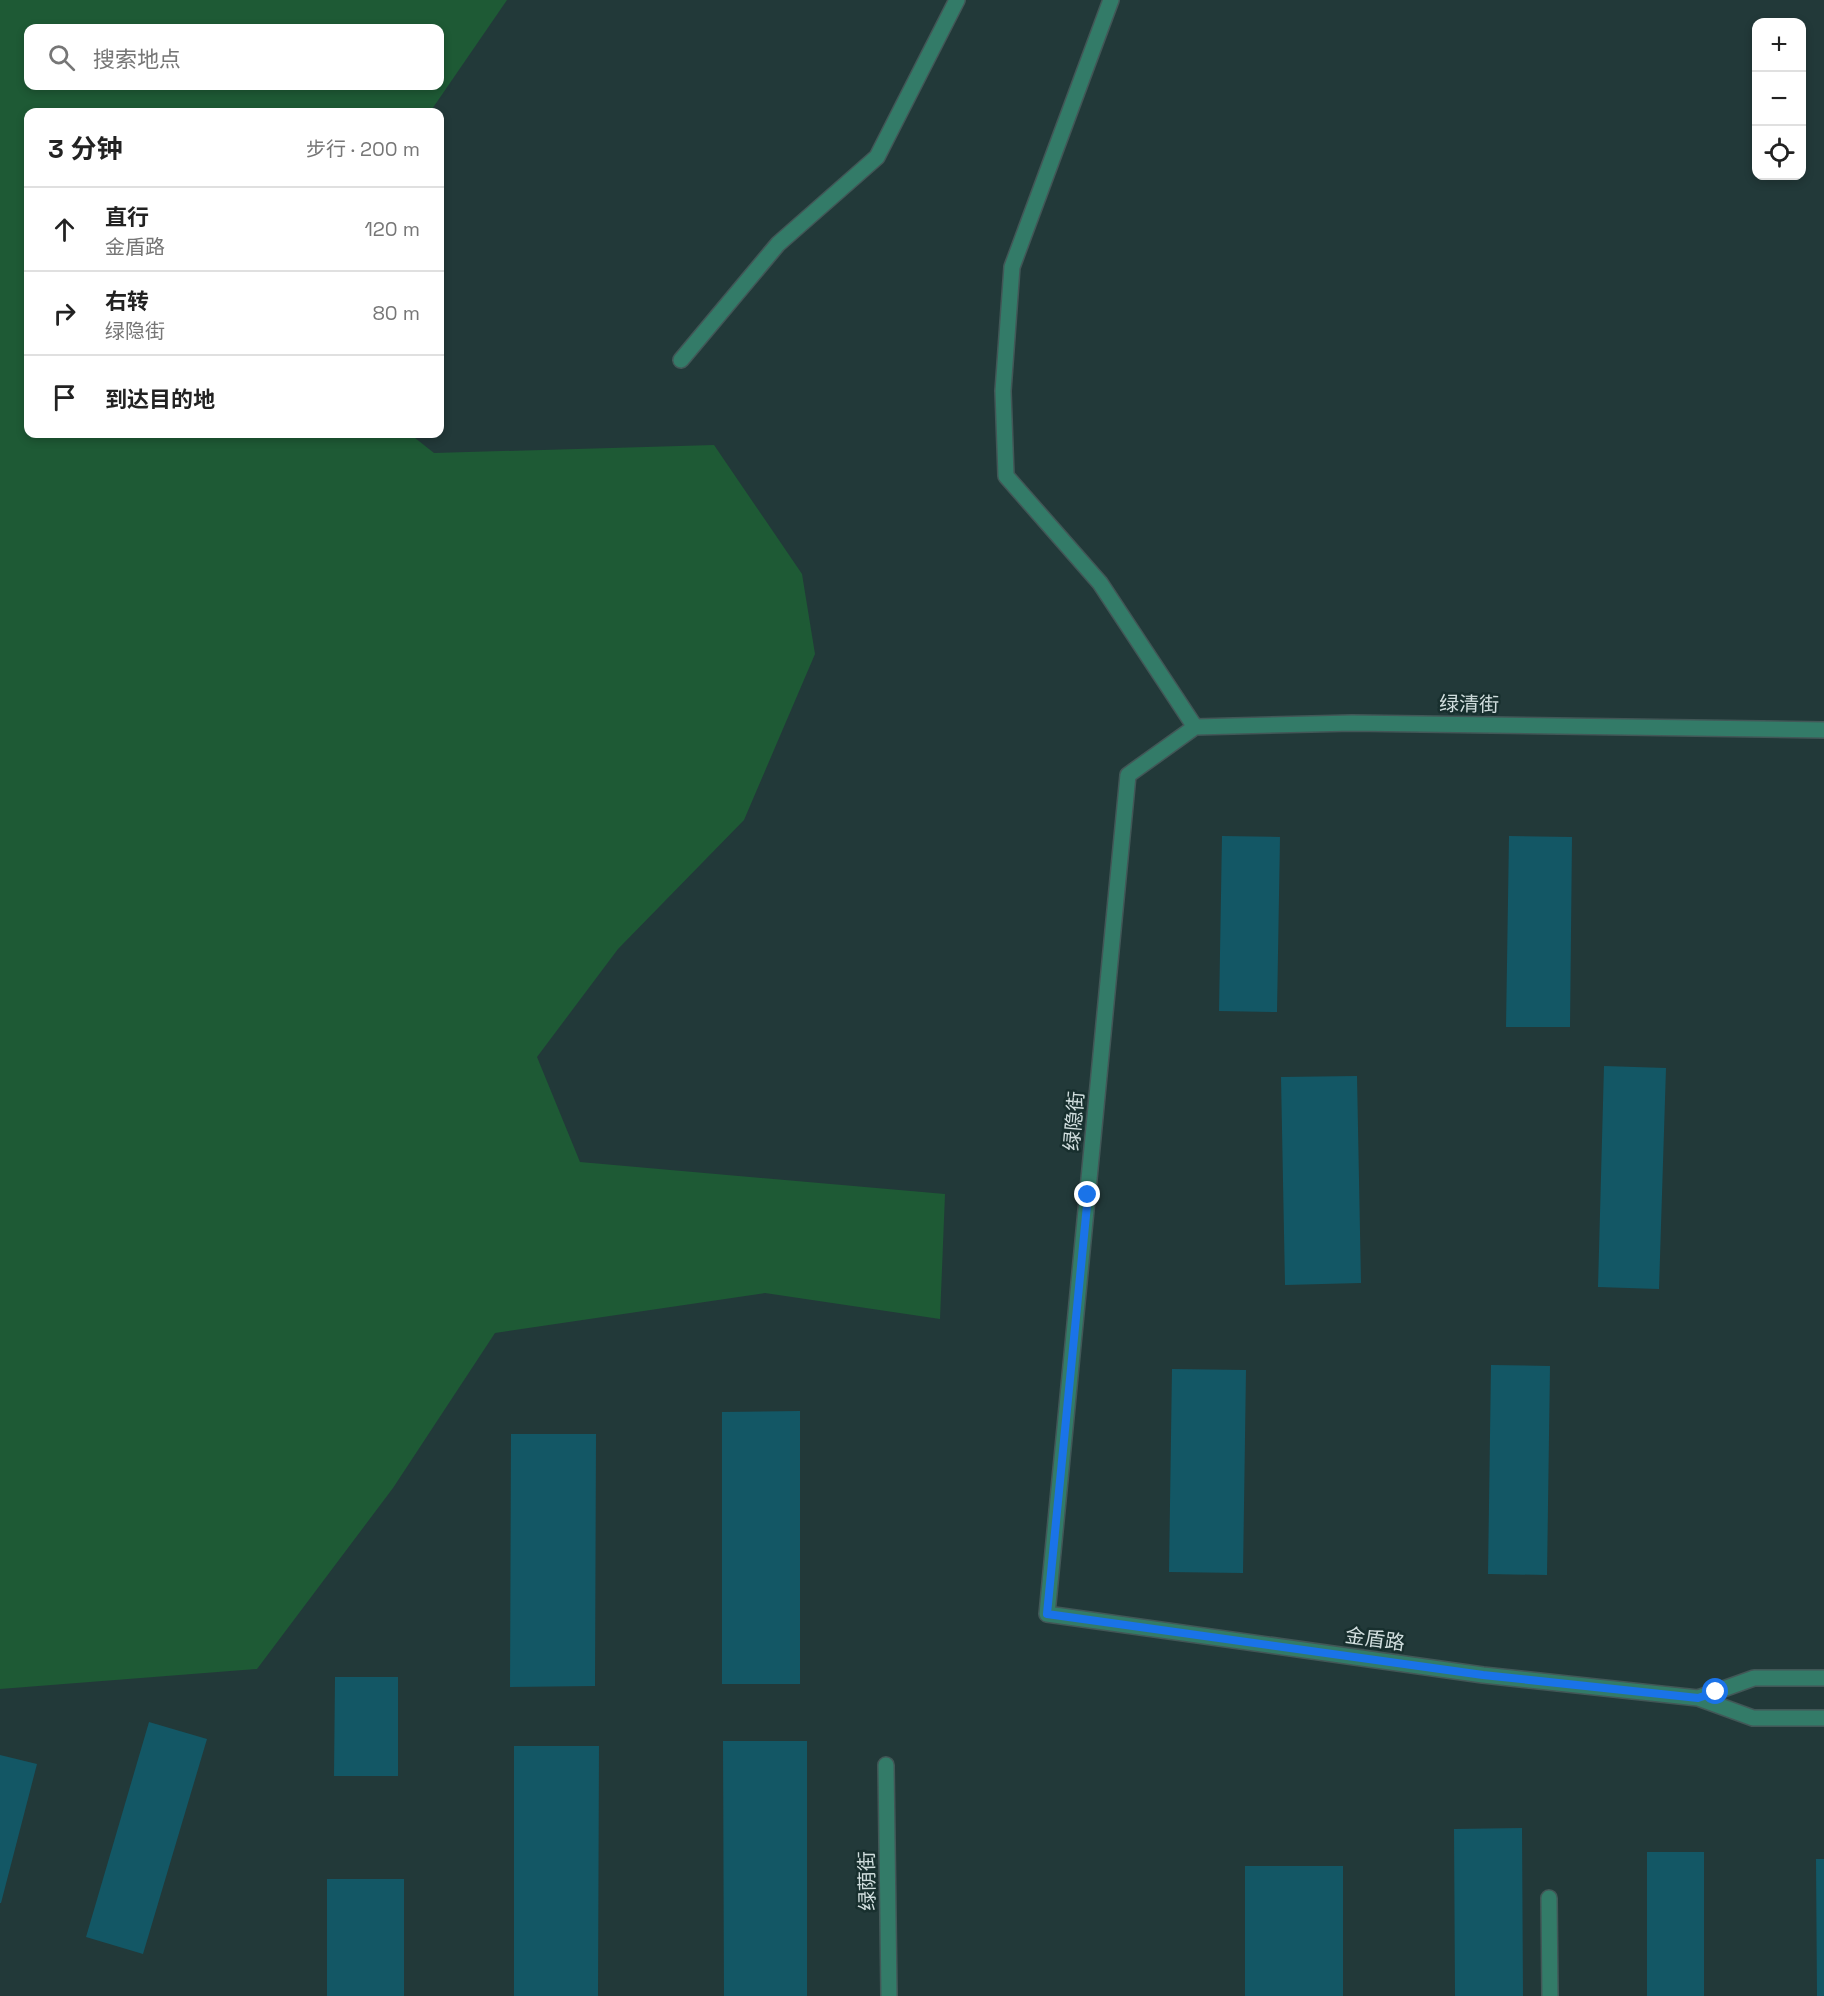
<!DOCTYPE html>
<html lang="zh">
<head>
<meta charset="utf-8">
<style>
  body { margin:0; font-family:"Space Grotesk","Noto Sans SC",sans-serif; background:#f6f6f6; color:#222 }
  .controls { position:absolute; right:18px; top:18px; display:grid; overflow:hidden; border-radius:12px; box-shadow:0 3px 9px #0003 }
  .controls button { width:54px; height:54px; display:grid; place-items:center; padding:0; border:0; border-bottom:2px solid #e0e0e0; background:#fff; color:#222; font:30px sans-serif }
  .stop { position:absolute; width:18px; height:18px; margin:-14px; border:4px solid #1a73e8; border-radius:50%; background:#fff }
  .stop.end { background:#1a73e8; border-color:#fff; box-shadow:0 2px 6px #0008 }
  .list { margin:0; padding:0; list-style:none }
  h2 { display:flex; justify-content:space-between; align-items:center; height:78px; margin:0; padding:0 24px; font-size:26px }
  h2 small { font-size:20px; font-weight:400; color:#767676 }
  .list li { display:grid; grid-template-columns:39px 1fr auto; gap:18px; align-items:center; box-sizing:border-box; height:84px; padding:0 24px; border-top:2px solid #e0e0e0 }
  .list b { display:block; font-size:22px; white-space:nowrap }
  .list p { margin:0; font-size:20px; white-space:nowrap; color:#767676 }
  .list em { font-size:20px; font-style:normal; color:#767676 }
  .icon { flex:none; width:33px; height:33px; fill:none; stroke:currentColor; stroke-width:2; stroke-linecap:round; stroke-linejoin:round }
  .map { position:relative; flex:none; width:1824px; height:1996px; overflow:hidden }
  .search { position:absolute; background:#fff; box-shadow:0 3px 9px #0003; left:24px; top:24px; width:420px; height:66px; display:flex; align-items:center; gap:15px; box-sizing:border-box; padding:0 21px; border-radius:12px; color:#767676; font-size:22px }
  .panel { position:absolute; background:#fff; box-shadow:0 3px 9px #0003; left:24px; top:108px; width:420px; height:330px; border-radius:12px }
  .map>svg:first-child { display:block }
  .green { fill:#1e5a35; fill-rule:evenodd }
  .building { fill:#135765 }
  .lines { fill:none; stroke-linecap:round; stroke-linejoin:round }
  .minor-casing { stroke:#425757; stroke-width:18 }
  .minor { stroke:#337b68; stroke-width:15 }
  .route { stroke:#1a73e8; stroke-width:8 }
  .labels { text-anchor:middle; stroke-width:5; stroke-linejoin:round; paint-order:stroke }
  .street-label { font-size:20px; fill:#d1dede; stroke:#182f2e }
</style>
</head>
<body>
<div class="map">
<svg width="1824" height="1996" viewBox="0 0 1824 1996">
  <rect width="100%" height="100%" fill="#223939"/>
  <!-- green -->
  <path class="green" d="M0,0H507L430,112H28V434H410L434,453L714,445L802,574L815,654L744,820L618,949L537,1057L580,1162L945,1194L940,1319L765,1293L495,1333L393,1488L257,1669L0,1689ZM28,28H440V86H28Z"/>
  <!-- building -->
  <path class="building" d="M1222,836L1280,837L1277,1012L1219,1011Z
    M1509,836L1572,837L1570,1027H1506Z
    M1604,1066L1666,1068L1659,1289L1598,1287Z
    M1357,1076L1361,1283L1285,1285L1281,1077Z
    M1491,1365L1550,1366L1547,1575L1488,1574Z
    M1172,1369L1246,1370L1243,1573L1169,1572Z
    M800,1411V1684H722V1412Z
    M511,1434H596L595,1686L510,1687Z
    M335,1677H398V1776H334Z
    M149,1722L207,1739L143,1954L86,1937Z
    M723,1741H807V1996H724Z
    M514,1746H599L598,1996H514Z
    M0,1755L37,1764L1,1903H0Z
    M1522,1828L1523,1996H1455L1454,1829Z
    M1647,1852H1704V1996H1647Z
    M1816,1859H1824V1996H1817Z
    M1245,1866H1343V1996H1245Z
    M327,1879H404V1996H327Z"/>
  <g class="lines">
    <defs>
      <path id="minor" d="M1111,0L1012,267L1003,391L1006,476L1100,583L1195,727
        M681,360L778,244L877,157L957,0
        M1824,730L1352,723L1195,727L1128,775L1047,1614L1483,1675L1698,1698L1753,1718H1824
        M1698,1698L1754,1678H1824
        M886,1765L889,1996
        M1549,1898L1550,1996"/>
    </defs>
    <!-- minor casing -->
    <use href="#minor" class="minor-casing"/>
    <!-- minor -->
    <use href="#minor" class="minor"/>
  </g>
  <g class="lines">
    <!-- route -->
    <path class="route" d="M1088,1195L1047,1614L1483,1675L1698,1698L1716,1692"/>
  </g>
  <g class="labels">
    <!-- street labels -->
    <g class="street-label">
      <text transform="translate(1469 704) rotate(1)" y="7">绿清街</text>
      <text transform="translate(1074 1121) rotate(-85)" y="7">绿隐街</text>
      <text transform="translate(1375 1639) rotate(8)" y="7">金盾路</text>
      <text transform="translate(867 1881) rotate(-91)" y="7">绿荫街</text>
    </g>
  </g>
</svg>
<div class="controls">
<button>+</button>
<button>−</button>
<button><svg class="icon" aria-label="locate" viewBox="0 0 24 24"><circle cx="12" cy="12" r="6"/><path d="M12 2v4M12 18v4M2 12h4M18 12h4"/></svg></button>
</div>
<div class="stop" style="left:1716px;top:1692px"></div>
<div class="stop end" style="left:1088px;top:1195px"></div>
<div class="search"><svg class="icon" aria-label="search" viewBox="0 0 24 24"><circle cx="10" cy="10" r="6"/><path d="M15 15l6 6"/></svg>搜索地点</div>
<section class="panel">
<h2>3 分钟<small>步行 · 200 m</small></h2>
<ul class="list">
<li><svg class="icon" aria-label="ahead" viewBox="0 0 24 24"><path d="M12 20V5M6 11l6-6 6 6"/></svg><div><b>直行</b><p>金盾路</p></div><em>120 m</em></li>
<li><svg class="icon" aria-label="right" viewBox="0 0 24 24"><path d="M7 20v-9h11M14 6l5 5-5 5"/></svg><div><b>右转</b><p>绿隐街</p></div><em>80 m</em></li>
<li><svg class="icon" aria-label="arrive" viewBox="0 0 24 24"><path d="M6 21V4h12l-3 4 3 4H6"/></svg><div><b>到达目的地</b></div></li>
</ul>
</section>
</div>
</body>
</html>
